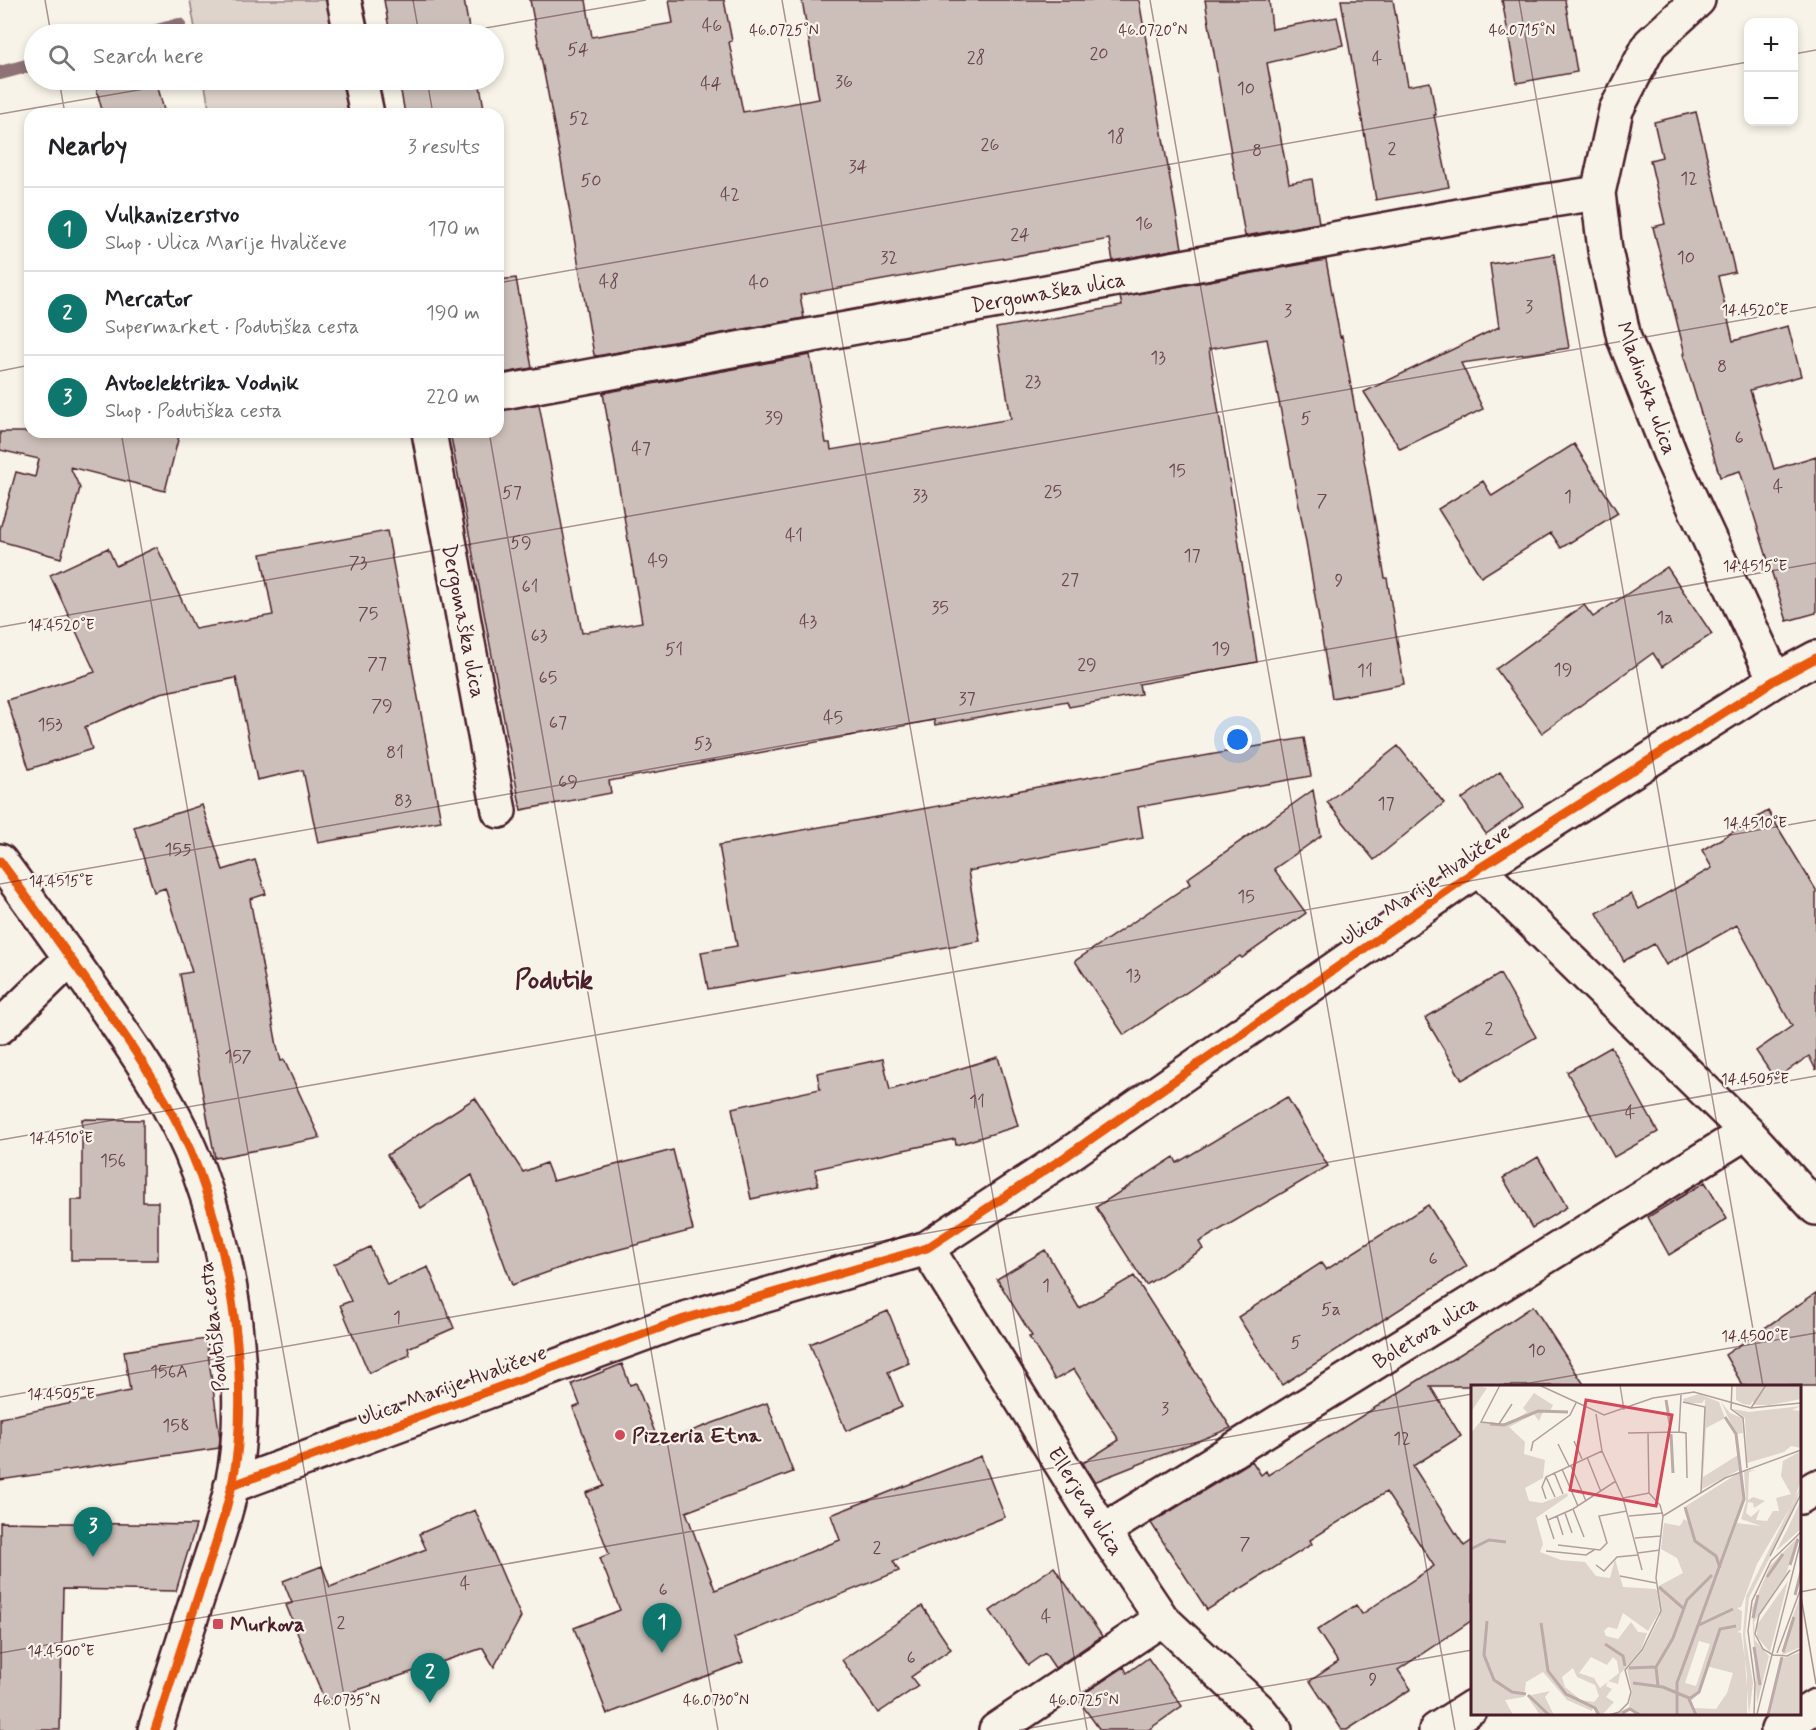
<!DOCTYPE html>
<html lang="en">
<head>
<meta charset="utf-8">
<style>
  body { margin:0; font-family:Mynerve,sans-serif; background:#f6f6f6; color:#202124 }
  .controls { position:absolute; right:18px; top:18px; display:grid; overflow:hidden; border-radius:12px; box-shadow:0 3px 9px #0003 }
  .controls button { width:54px; height:54px; display:grid; place-items:center; padding:0; border:0; border-bottom:2px solid #e0e0e0; background:#fff; color:#202124; font:30px sans-serif }
  .you { position:absolute; left:1238px; top:740px; width:21px; height:21px; margin:-15px; border:4px solid #fff; border-radius:50%; background:#1a73e8; box-shadow:0 0 0 9px #1a73e833 }
  .badge { display:grid; place-items:center; width:39px; height:39px; border-radius:50%; background:#0f766e; color:#fff; font-size:20px; font-weight:700 }
  .pin { position:absolute; translate:-50% -50px; filter:drop-shadow(0 2px 3px #0008) }
  .pin::after { content:''; position:absolute; top:32px; width:21px; height:18px; background:inherit; clip-path:polygon(0 0,100% 0,50% 100%) }
  .list { margin:0; padding:0; list-style:none }
  h2 { display:flex; justify-content:space-between; align-items:center; height:78px; margin:0; padding:0 24px; font-size:26px }
  h2 small { font-size:20px; font-weight:400; color:#757577 }
  .list li { display:grid; grid-template-columns:39px 1fr auto; gap:18px; align-items:center; box-sizing:border-box; height:84px; padding:0 24px; border-top:2px solid #e0e0e0 }
  .list b { display:block; font-size:22px; white-space:nowrap }
  .list p { margin:0; font-size:20px; white-space:nowrap; color:#757577 }
  .list em { font-size:20px; font-style:normal; color:#757577 }
  .icon { flex:none; width:33px; height:33px; fill:none; stroke:currentColor; stroke-width:2; stroke-linecap:round; stroke-linejoin:round }
  .map { position:relative; flex:none; width:1816px; height:1730px; overflow:hidden }
  .search { position:absolute; background:#fff; box-shadow:0 3px 9px #0003; left:24px; top:24px; width:480px; height:66px; display:flex; align-items:center; gap:15px; box-sizing:border-box; padding:0 21px; border-radius:33px; color:#757577; font-size:22px }
  .panel { position:absolute; background:#fff; box-shadow:0 3px 9px #0003; left:24px; top:108px; width:480px; height:330px; border-radius:18px }
  .map>svg:first-child { display:block }
  .green { fill:#ded4cc; stroke:#947a7c; stroke-width:1.5 }
  .lines { fill:none; stroke-linecap:round; stroke-linejoin:round }
  .stream { stroke:#8e7275; stroke-width:14 }
  .building { fill:#ccbfb9; stroke:#4a1f2b; stroke-width:1.5 }
  .minor-casing { stroke:#4a1f2b; stroke-width:38 }
  .minor { stroke:#f7f3e8; stroke-width:33 }
  .cycleway-casing { stroke:#f7f3e8; stroke-width:13 }
  .cycleway { stroke:#e8590c; stroke-width:9 }
  .ticks { fill:none; stroke:#4a1f2b; stroke-width:1.5; stroke-opacity:0.45 }
  .poi-dot { fill:#d1495b; stroke:#f7f3e8; stroke-width:2 }
  .labels { text-anchor:middle; stroke-width:4.5; stroke-linejoin:round; paint-order:stroke }
  .number-label { font-size:18px; fill:#6a474e }
  .street-label { font-size:21px; fill:#4a1f2b; stroke:#f7f3e8 }
  .poi-label { font-size:21px; font-weight:bold; fill:#4a1f2b; stroke:#f7f3e8; text-anchor:start }
  .district-label { font-size:27px; font-weight:bold; fill:#4a1f2b; stroke:#f7f3e8 }
  .inset-river { fill:none; stroke:#bcaaa7; stroke-width:3 }
  .inset-road { fill:none; stroke:#b29e9c; stroke-width:1.5 }
  .view { fill:#d1495b; fill-opacity:0.15; stroke:#d1495b; stroke-width:3 }
  .inset-edge { fill:none; stroke:#4a1f2b; stroke-width:3 }
  .ticks-label { font-size:15px; text-anchor:middle; fill:#4a1f2b; stroke:#f7f3e8; stroke-width:4.5; stroke-linejoin:round; paint-order:stroke }
</style>
</head>
<body>
<div class="map">
<svg width="1816" height="1730" viewBox="0 0 1816 1730">
  <rect width="100%" height="100%" fill="#f7f3e8"/>
  <filter id="ink" filterUnits="userSpaceOnUse"><feTurbulence type="fractalNoise" baseFrequency=".0167" numOctaves="2"/><feDisplacementMap in="SourceGraphic" scale="12" xChannelSelector="R" yChannelSelector="G"/><feConvolveMatrix kernelMatrix="1 2 1 2 8 2 1 2 1" color-interpolation-filters="sRGB"/></filter>
  <g filter="url(#ink)">
    <!-- green -->
    <path class="green" d="M190,0H334L341,34H196Z
      M204,80H349L356,114H210Z"/>
    <g class="lines">
      <!-- stream -->
      <path class="stream" d="M146,34L179,25
        M0,73L34,64"/>
    </g>
    <!-- building -->
    <path class="building" d="M384,0H464L470,34H390Z
      M530,0H586L592,37L673,23L669,0H724L732,41L729,42L743,112L819,99L802,0H1139L1182,248L1113,261L1109,239L800,295L804,318L597,356L594,355L561,161Z
      M1205,0H1269L1272,29L1337,17L1343,45L1267,63L1289,183L1312,179L1319,223L1245,236Z
      M1341,0H1393L1408,86L1430,82L1436,115H1434L1449,187L1376,200Z
      M1502,0H1565L1577,72L1517,83Z
      M94,80H156L165,114H103Z
      M399,80H479L485,114H405Z
      M1696,112L1735,272L1718,276L1733,341L1788,326L1801,376L1750,390L1774,469L1816,456V613L1787,621L1740,471L1720,477L1683,354H1685L1653,227L1665,224L1650,160L1662,157L1654,122Z
      M1554,254L1569,348L1461,363L1483,409L1400,449L1364,392L1499,327L1490,264Z
      M1326,260L1340,337L1342,336L1385,578H1387L1404,684L1332,698L1306,542L1267,339L1209,349L1257,662L1139,684L1141,694L1069,707L1067,701L935,725L934,720L609,781L611,793L521,810L450,432H498V411L539,404L582,633L642,622L603,393L810,355L826,443H830L831,450L1011,419L996,328L1122,306L1120,297Z
      M516,278L532,368L498,374V280Z
      M0,432H180L165,491L70,467L80,488L61,558L0,541V529L16,472L35,477L39,459L0,450Z
      M1574,444L1618,513L1561,548L1551,533L1481,577L1438,509L1483,481L1492,496Z
      M387,531L441,821L318,843L303,770L257,780L236,678L160,693L85,727L92,749L29,769L7,700L95,672L50,575L108,548L116,566L157,547L195,629L273,615L261,554Z
      M1667,567L1712,634L1662,667L1653,653L1542,733L1496,669L1584,605L1593,617Z
      M1304,738L1311,776L1138,807L1143,838L968,871L980,941L708,989L701,952L737,946L719,845L1012,793L1011,792L1170,762Z
      M1398,746L1444,803L1374,860L1327,802Z
      M1500,772L1524,807L1486,834L1462,799Z
      M1313,790L1321,836L1274,869L1306,913L1242,958L1240,956L1124,1035L1075,961L1190,884L1187,879Z
      M202,805L223,870L255,860L266,894L250,899L277,1046L281,1061L284,1060L320,1138L215,1158L180,974L192,972L165,888L154,892L134,827Z
      M1768,811L1816,890V1070L1809,1056L1775,1079L1756,1051L1792,1026L1737,925L1666,965L1654,944L1624,961L1597,913L1631,894L1639,909L1712,868L1702,850Z
      M1500,974L1536,1037L1462,1080L1425,1018Z
      M1611,1047L1658,1132L1614,1157L1567,1072Z
      M998,1057L1018,1126L956,1145L955,1139L815,1169L818,1185L751,1199L732,1108L820,1089L817,1073L883,1059L890,1090Z
      M1287,1097L1328,1166L1199,1242L1203,1249L1146,1285L1096,1207L1174,1157L1177,1163Z
      M475,1098L523,1172L546,1163L553,1181L673,1150L693,1230L590,1257L512,1285L472,1175L421,1208L387,1155Z
      M82,1119L143,1120V1202H158V1260H71V1200H82Z
      M1538,1157L1567,1207L1532,1228L1503,1178Z
      M1705,1182L1727,1219L1669,1255L1648,1217Z
      M1428,1205L1467,1266L1282,1385L1238,1317L1321,1263L1326,1270Z
      M370,1247L387,1285L428,1267L454,1328L408,1348L410,1355L369,1373L340,1305L351,1301L334,1264Z
      M1045,1250L1079,1308L1134,1276L1231,1428L1094,1482L1083,1463L1119,1440L1074,1369L1055,1380L1029,1337L1032,1336L997,1279Z
      M1816,1293V1386H1743L1725,1355Z
      M1533,1306L1585,1386H1430L1461,1436L1413,1466L1464,1546L1473,1540V1623L1471,1621L1398,1670L1411,1689L1347,1730H1342L1310,1681L1338,1662L1317,1630L1356,1605L1362,1614L1434,1566L1386,1492L1310,1540L1312,1544L1207,1610L1151,1523L1252,1461L1261,1475L1266,1471L1268,1475L1470,1348Z
      M888,1311L909,1363L888,1372L902,1407L846,1431L810,1344Z
      M206,1339L220,1438L219,1448L0,1480V1418L130,1391L124,1351Z
      M622,1364L630,1385L636,1383L659,1443L767,1403L793,1472L686,1512L715,1590L840,1540L831,1515L981,1456L1005,1517L893,1561L899,1571L734,1638L743,1662L607,1714L574,1628L620,1610L600,1558L609,1554L586,1493L604,1486L573,1408L580,1405L572,1384Z
      M475,1510L521,1617L494,1667L483,1648L325,1701L286,1605L292,1603L283,1581L322,1566L330,1587L426,1549L419,1534Z
      M0,1522L196,1525L176,1591L63,1589L60,1730H0Z
      M1054,1567L1102,1636L1055,1668L1045,1653L1028,1665L990,1611Z
      M922,1606L951,1649L911,1677L918,1686L878,1713L842,1660Z
      M1148,1658L1182,1706L1148,1730H1100L1077,1698L1124,1667L1127,1673Z"/>
    <g class="lines">
      <defs>
        <path id="minor" d="M344,0L351,34
          M1698,0L1650,44L1616,110L1598,193L1605,250L1624,338L1672,459L1775,680
          M360,80L367,114
          M498,393L1508,207L1598,193
          M429,432L499,811
          M0,861C34,907 67,953 100,1000C138,1054 176,1110 199,1172C219,1227 232,1286 237,1343C241,1391 242,1439 232,1485C224,1521 212,1556 200,1590C185,1637 170,1683 155,1730
          M1478,869L1747,1132L1816,1208
          M0,1027L71,958
          M927,1248L1103,1531L1162,1619L1260,1711L1275,1730
          M231,1486L684,1319L927,1248L1065,1157L1478,869L1775,680L1816,658
          M1800,1497L1816,1487
          M1103,1531L1747,1132
          M996,1730L1162,1619
          M1436,1730L1472,1707
          M1778,1730L1816,1706"/>
      </defs>
      <!-- minor casing -->
      <use href="#minor" class="minor-casing"/>
      <!-- minor -->
      <use href="#minor" class="minor"/>
      <defs>
        <path id="cycleway" d="M0,861C34,907 67,953 100,1000C138,1054 176,1110 199,1172C219,1227 232,1286 237,1343C241,1391 242,1439 232,1485C224,1521 212,1556 200,1590C185,1637 170,1683 155,1730
          M231,1486L684,1319L927,1248L1065,1157L1478,869L1775,680L1816,658"/>
      </defs>
      <!-- cycleway casing -->
      <use href="#cycleway" class="cycleway-casing"/>
      <!-- cycleway -->
      <use href="#cycleway" class="cycleway"/>
    </g>
  </g>
  <!-- ticks -->
  <path class="ticks" d="M45,0L51,34M413,0L419,34M782,0L1087,1730M1150,0L1455,1730M1519,0L1763,1386M451,34L646,0M1794,54L1816,50M59,80L65,114M427,80L433,114M0,114L196,80M498,283L1748,62M0,371L30,365M121,432L350,1730M489,432L718,1730M0,627L1816,307M0,884L1816,563M0,1140L1816,820M1512,1386L1816,1333M0,1397L1816,1076M1800,1591L1816,1684M1800,1592L1816,1589M0,1653L1472,1394M1019,1730L1472,1650"/>
  <!-- markers -->
  <g class="poi-dot">
    <circle cx="620" cy="1435" r="6"/>
    <rect x="212" y="1618" width="12" height="12" rx="3"/>
  </g>
  <g class="labels">
    <!-- number labels -->
    <g class="number-label">
      <text x="712" y="31">46</text>
      <text x="578" y="55">54</text>
      <text x="1099" y="59">20</text>
      <text x="976" y="63">28</text>
      <text x="1377" y="64">4</text>
      <text x="844" y="87">36</text>
      <text x="711" y="89">44</text>
      <text x="1246" y="94">10</text>
      <text x="579" y="124">52</text>
      <text x="1116" y="142">18</text>
      <text x="990" y="150">26</text>
      <text x="1392" y="154">2</text>
      <text x="1257" y="156">8</text>
      <text x="858" y="172">34</text>
      <text x="1689" y="184">12</text>
      <text x="591" y="186">50</text>
      <text x="730" y="200">42</text>
      <text x="1144" y="229">16</text>
      <text x="1020" y="240">24</text>
      <text x="889" y="263">32</text>
      <text x="1686" y="263">10</text>
      <text x="609" y="287">48</text>
      <text x="759" y="288">40</text>
      <text x="1529" y="312">3</text>
      <text x="1288" y="316">3</text>
      <text x="1158" y="363">13</text>
      <text x="1722" y="372">8</text>
      <text x="1033" y="387">23</text>
      <text x="774" y="423">39</text>
      <text x="1306" y="424">5</text>
      <text x="1739" y="443">6</text>
      <text x="641" y="454">47</text>
      <text x="1177" y="476">15</text>
      <text x="1778" y="492">4</text>
      <text x="1053" y="497">25</text>
      <text x="512" y="498">57</text>
      <text x="920" y="501">33</text>
      <text x="1568" y="502">1</text>
      <text x="1322" y="506">7</text>
      <text x="794" y="541">41</text>
      <text x="521" y="548">59</text>
      <text x="1192" y="561">17</text>
      <text x="658" y="566">49</text>
      <text x="358" y="568">73</text>
      <text x="1070" y="585">27</text>
      <text x="1339" y="586">9</text>
      <text x="530" y="592">61</text>
      <text x="940" y="613">35</text>
      <text x="368" y="619">75</text>
      <text x="1665" y="623">1a</text>
      <text x="808" y="627">43</text>
      <text x="539" y="641">63</text>
      <text x="1221" y="654">19</text>
      <text x="674" y="655">51</text>
      <text x="377" y="669">77</text>
      <text x="1087" y="670">29</text>
      <text x="1563" y="675">19</text>
      <text x="1365" y="676">11</text>
      <text x="548" y="683">65</text>
      <text x="967" y="704">37</text>
      <text x="382" y="711">79</text>
      <text x="833" y="723">45</text>
      <text x="558" y="728">67</text>
      <text x="50" y="730">153</text>
      <text x="703" y="749">53</text>
      <text x="395" y="758">81</text>
      <text x="568" y="787">69</text>
      <text x="403" y="806">83</text>
      <text x="1386" y="809">17</text>
      <text x="178" y="855">155</text>
      <text x="1246" y="902">15</text>
      <text x="1133" y="981">13</text>
      <text x="1489" y="1034">2</text>
      <text x="238" y="1062">157</text>
      <text x="977" y="1107">11</text>
      <text x="1630" y="1118">4</text>
      <text x="113" y="1166">156</text>
      <text x="1433" y="1264">6</text>
      <text x="1046" y="1291">1</text>
      <text x="1331" y="1315">5a</text>
      <text x="397" y="1323">1</text>
      <text x="1296" y="1348">5</text>
      <text x="1537" y="1356">10</text>
      <text x="169" y="1377">156A</text>
      <text x="1165" y="1414">3</text>
      <text x="176" y="1431">158</text>
      <text x="1402" y="1444">12</text>
      <text x="1245" y="1549">7</text>
      <text x="877" y="1553">2</text>
      <text x="465" y="1589">4</text>
      <text x="663" y="1595">6</text>
      <text x="1046" y="1622">4</text>
      <text x="341" y="1628">2</text>
      <text x="911" y="1663">6</text>
      <text x="1373" y="1685">9</text>
    </g>
    <!-- street labels -->
    <g class="street-label">
      <text transform="translate(1048 292) rotate(-10)" y="7">Dergomaška ulica</text>
      <text transform="translate(1647 388) rotate(70)" y="7">Mladinska ulica</text>
      <text transform="translate(464 621) rotate(79)" y="7">Dergomaška ulica</text>
      <text transform="translate(1425 885) rotate(-34)" y="7">Ulica Marije Hvaličeve</text>
      <text transform="translate(213 1327) rotate(-97)" y="7">Podutiška cesta</text>
      <text transform="translate(1425 1332) rotate(-32)" y="7">Boletova ulica</text>
      <text transform="translate(452 1385) rotate(-20)" y="7">Ulica Marije Hvaličeve</text>
      <text transform="translate(1086 1501) rotate(58)" y="7">Ellerjeva ulica</text>
    </g>
    <!-- poi labels -->
    <g class="poi-label">
      <text x="632" y="1442">Pizzeria Etna</text>
      <text x="230" y="1631">Murkova</text>
    </g>
    <!-- district labels -->
    <g class="district-label">
      <text x="554" y="988">Podutik</text>
    </g>
  </g>
  <!-- overview -->
  <g transform="translate(1471 1385)">
    <rect width="330" height="330" fill="#f7f3e8"/>
    <path d="M0,0L16,3L0,27ZM265,0H330V14L299,20H282V16L279,20L272,19L265,15ZM63,8L82,20L79,26L72,27L68,36L63,29L38,42L54,57L53,69L74,75L72,93L54,103L58,116L71,118L96,108L97,111L65,133L72,159L69,167L90,175L114,177L125,191L139,193L144,174L152,202L185,204L187,208L189,226L177,246L152,228L146,244L137,242L133,246L135,251L147,254L160,237L167,247L176,248L170,265L149,289L147,299L137,296L135,301L141,304L135,312L143,317L131,330H126L122,322L121,326L96,315L72,287L55,297L53,312L34,315L42,330H0V48L8,38H38L53,29L56,27L52,23ZM120,272L136,280L142,272L146,276L148,288L129,303L123,293L108,288ZM102,283L106,292L124,300L128,311L123,317L110,315L94,302L91,292ZM228,9L248,17L254,33L235,43L232,92L267,70L268,85L231,104L234,14L231,18H214L212,14ZM250,17L259,28L271,33L272,48L265,49ZM330,21L321,25L330,26V63L320,61L313,67L276,78L274,33L262,24L278,27ZM330,66V95L323,116L286,179L270,222L266,223L271,226L270,245L266,247L270,248L276,288V330H207V300L226,244L205,300V330H165L158,324L154,330H142L158,322L161,306L156,284L171,267L189,232L186,202L212,188L206,173L190,164L193,138L209,141L213,134L219,138L215,121L269,87L272,117L242,203L266,138L290,141L270,134L275,117L273,86L285,85L278,87L277,115L282,112L294,116L283,123L282,118L277,117L275,128L280,132L289,124L285,135L296,136L302,126H308L305,113L320,109L310,91L312,76ZM228,256L239,259L225,301L214,298ZM235,281L262,288L256,308L245,324L223,323L220,316L228,308ZM330,101L323,125L278,213L274,250L282,298L278,330L272,249L275,211ZM330,115V144L305,166L316,145ZM328,151L315,189L283,237L284,255L298,271L286,319L281,223L299,181ZM317,196L299,267L286,252V240ZM330,209V262L311,270L319,239ZM330,267V330H296L310,274ZM79,306L74,312L83,330H69L56,311Z" fill="#ded4cc" fill-rule="evenodd"/>
    <path class="inset-river" d="M195,15L199,39M19,39L33,40L67,26L97,27M200,49L202,88M214,122L224,156L245,171L249,183M0,164L18,155L35,157M319,180L327,154M296,192L312,169M188,202L212,223M324,210L330,187M282,233L287,210M16,236L13,270L23,295L41,307L55,309M70,238L77,286L95,309L124,323L128,330M228,240L262,224M134,259L152,271L154,281M283,262L289,300M312,267L323,232M158,283L184,282M162,298L192,302L218,313M187,301L185,282L202,253L216,215L241,190M57,310L78,330M151,328L159,324L169,330M206,330V298L273,114L265,49L254,32M225,330L218,314L228,307L249,244L265,241M297,330L311,272"/>
    <path class="inset-road" d="M29,0L10,37L28,39L41,19M68,0L133,30L182,13L223,7L280,23L330,18M149,0L153,25M261,0L260,24L272,33L276,83M210,10L208,47L215,48L216,93M212,17L234,22L230,107M280,23L295,0M125,29L131,66L152,113L171,185M157,48L208,47M177,48L178,108M103,56L111,74M87,59L98,81M60,66L62,57L99,30L105,18M116,72L130,107M100,81L115,116M91,84L107,121M83,87L92,109M75,92L84,112M75,114L71,102L75,92L131,66M102,124L113,152M94,128L101,148M75,130L83,154M86,131L92,150M158,131L192,128M192,131L254,93L330,65M77,135L102,124L145,96M164,153L190,151M87,160L129,165L136,158L128,131L156,126M75,166L115,170L123,165M167,168L189,165M299,171L330,109M125,180L133,186L146,172L167,170M319,185L288,230L284,249L292,264L302,270L316,271L330,264M149,191L185,198M306,268L330,203M286,329L330,155M138,330L148,327L157,318L160,307L154,285L171,265L190,226L185,193L192,131L189,120L178,108L152,113M283,330L284,299L277,246L281,216L300,176L330,147"/>
    <path class="view" d="M115,15L201,30L185,121L99,105Z"/>
    <rect width="330" height="330" class="inset-edge"/>
  </g>
  <g class="ticks-label">
    <text x="1522" y="35">46.0715°N</text>
    <text x="784" y="35">46.0725°N</text>
    <text x="1153" y="35">46.0720°N</text>
    <text x="1755" y="315">14.4520°E</text>
    <text x="1755" y="571">14.4515°E</text>
    <text x="61" y="630">14.4520°E</text>
    <text x="1755" y="828">14.4510°E</text>
    <text x="61" y="886">14.4515°E</text>
    <text x="1755" y="1084">14.4505°E</text>
    <text x="61" y="1143">14.4510°E</text>
    <text x="1755" y="1341">14.4500°E</text>
    <text x="61" y="1399">14.4505°E</text>
    <text x="61" y="1656">14.4500°E</text>
    <text x="347" y="1705">46.0735°N</text>
    <text x="716" y="1705">46.0730°N</text>
    <text x="1084" y="1705">46.0725°N</text>
  </g>
</svg>
<div class="controls">
<button>+</button>
<button>−</button>
</div>
<div class="you"></div>
<div class="pin badge" style="left:662px;top:1653px">1</div>
<div class="pin badge" style="left:430px;top:1703px">2</div>
<div class="pin badge" style="left:93px;top:1557px">3</div>
<div class="search"><svg class="icon" aria-label="search" viewBox="0 0 24 24"><circle cx="10" cy="10" r="6"/><path d="M15 15l6 6"/></svg>Search here</div>
<section class="panel">
<h2>Nearby<small>3 results</small></h2>
<ul class="list">
<li><span class="badge">1</span><div><b>Vulkanizerstvo</b><p>Shop · Ulica Marije Hvaličeve</p></div><em>170 m</em></li>
<li><span class="badge">2</span><div><b>Mercator</b><p>Supermarket · Podutiška cesta</p></div><em>190 m</em></li>
<li><span class="badge">3</span><div><b>Avtoelektrika Vodnik</b><p>Shop · Podutiška cesta</p></div><em>220 m</em></li>
</ul>
</section>
</div>
</body>
</html>
